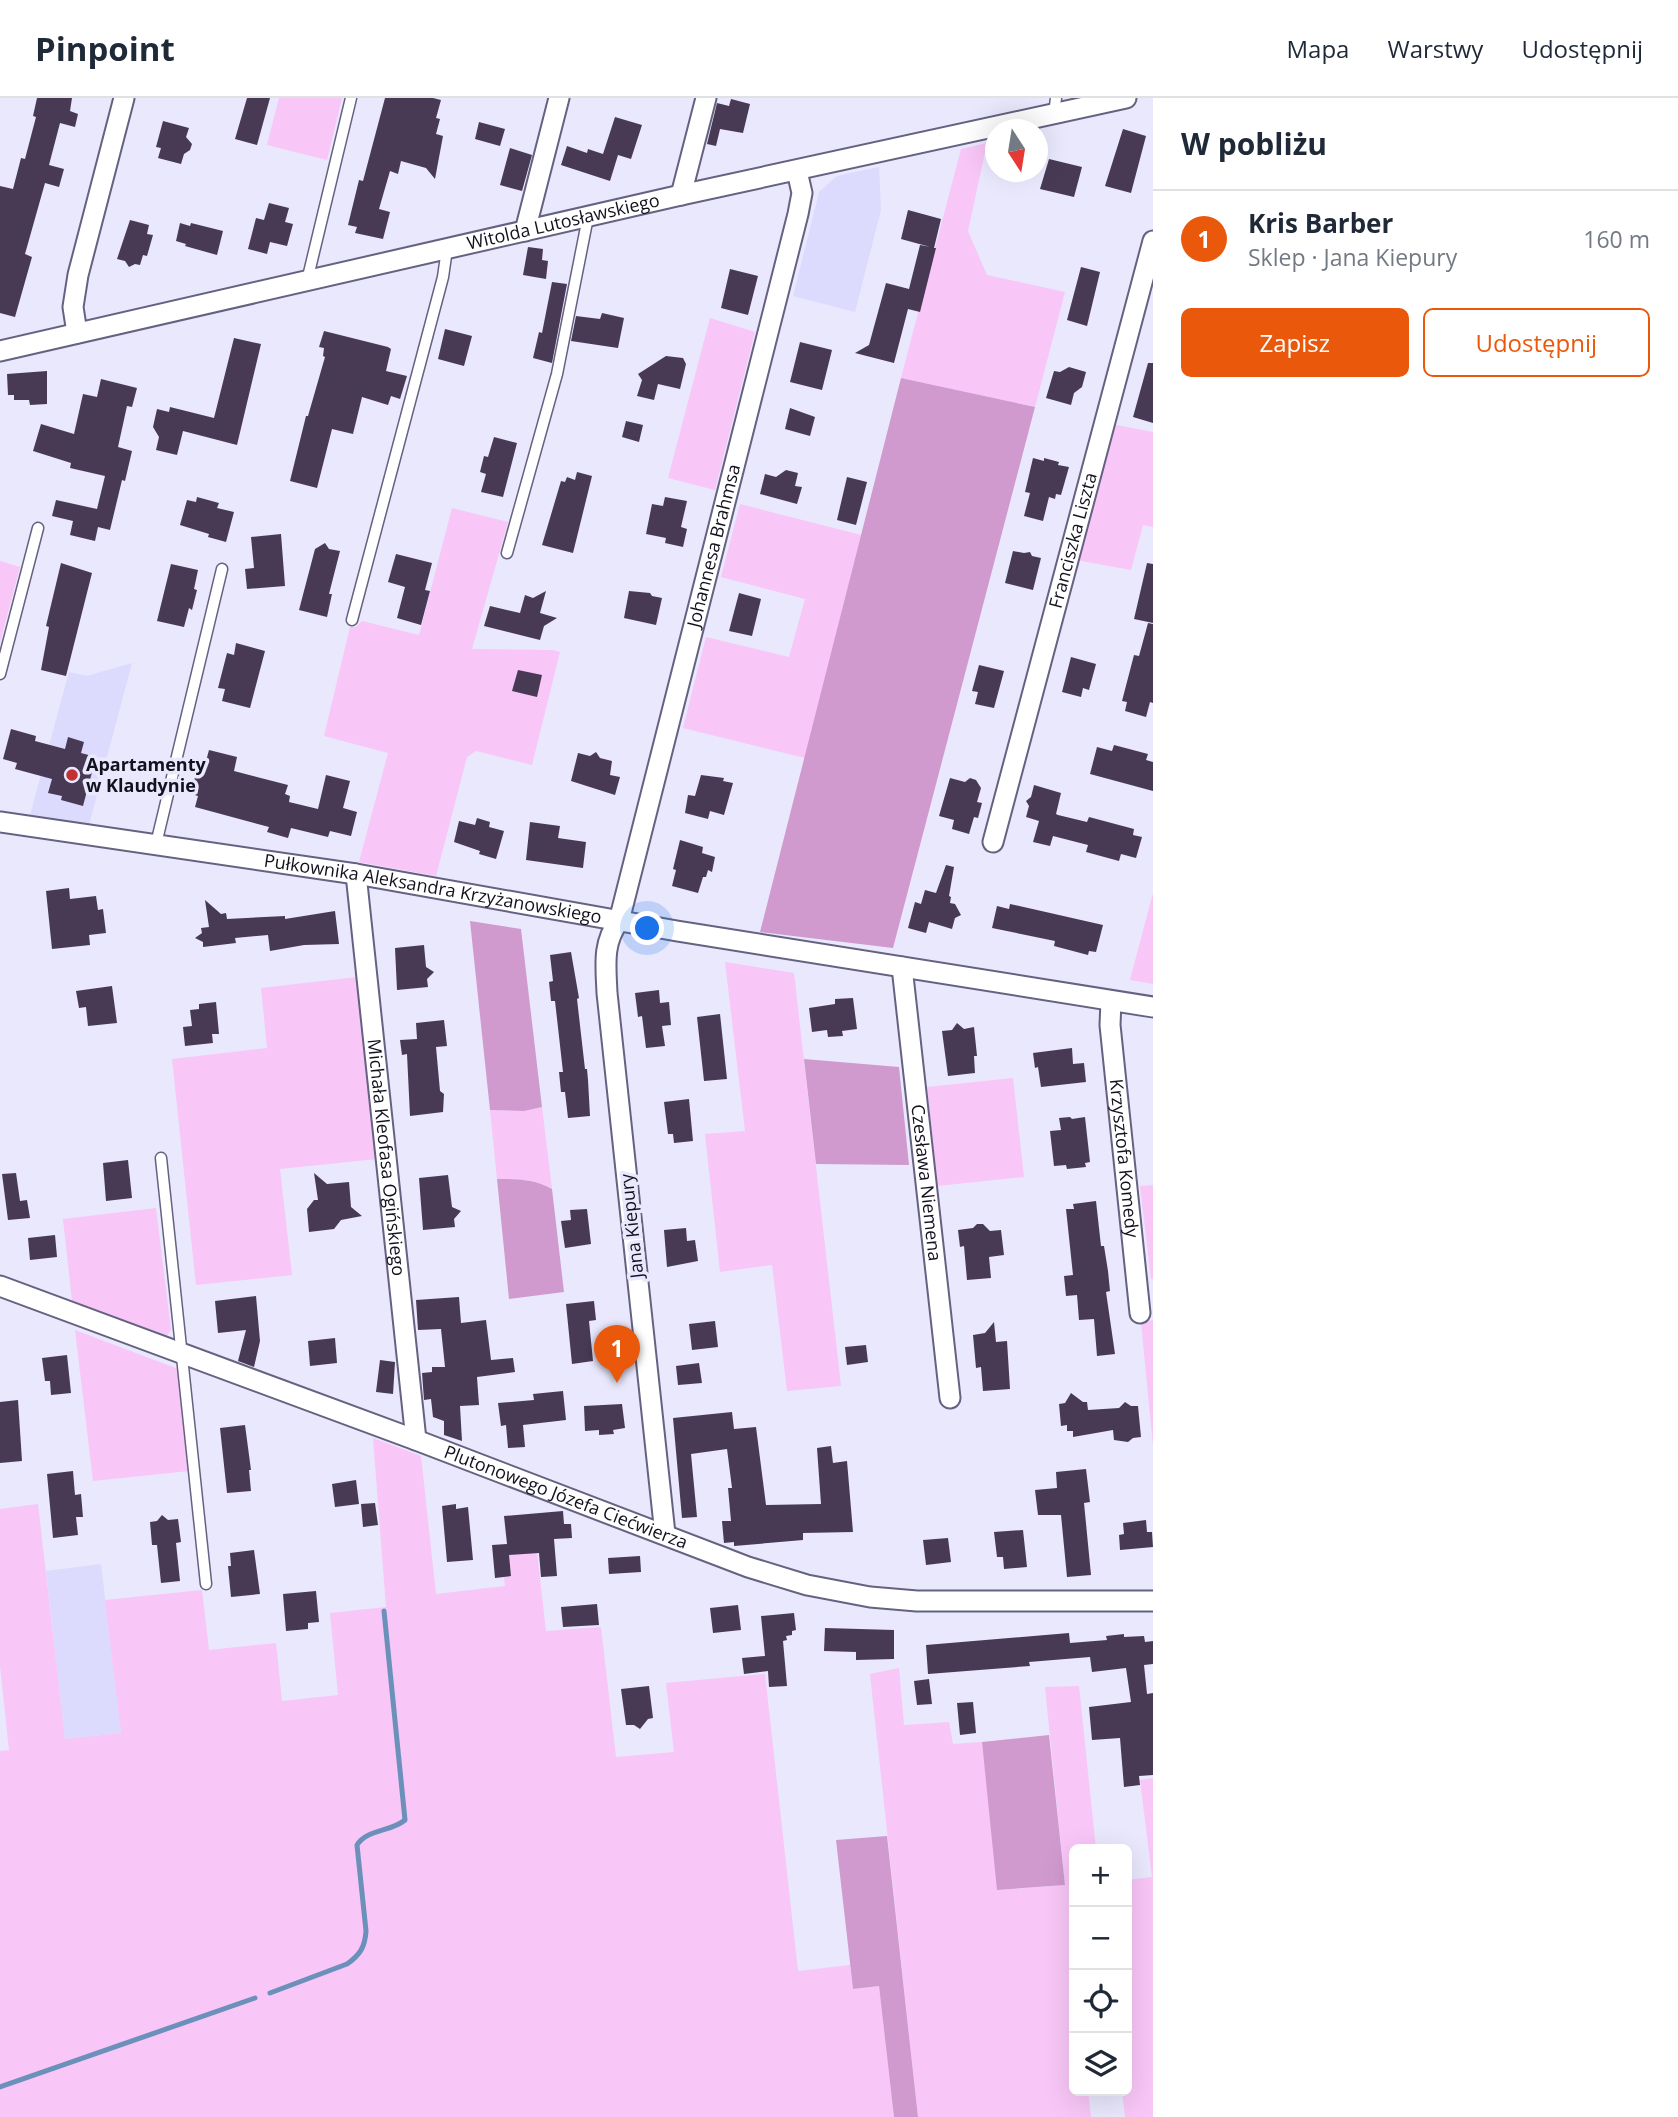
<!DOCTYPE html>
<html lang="pl">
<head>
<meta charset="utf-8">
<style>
  body { margin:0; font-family:"Open Sans",sans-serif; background:#f6f6f7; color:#1f2937 }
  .controls { position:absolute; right:21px; bottom:21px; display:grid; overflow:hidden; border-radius:10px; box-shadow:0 7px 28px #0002 }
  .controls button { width:63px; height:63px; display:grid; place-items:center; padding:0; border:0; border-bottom:2px solid #e0e1e3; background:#fff; color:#1f2937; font:35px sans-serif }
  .compass { position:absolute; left:985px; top:21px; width:63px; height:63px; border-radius:50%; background:#fff; box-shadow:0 7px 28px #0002; rotate:168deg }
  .you { position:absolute; left:648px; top:831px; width:24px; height:24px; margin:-18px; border:5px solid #fff; border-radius:50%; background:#1a73e8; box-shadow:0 0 0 10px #1a73e833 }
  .badge { display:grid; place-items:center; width:46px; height:46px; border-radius:50%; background:#ea580c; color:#fff; font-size:23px; font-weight:700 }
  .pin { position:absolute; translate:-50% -58px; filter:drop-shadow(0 2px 4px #0008) }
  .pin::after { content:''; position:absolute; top:37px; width:24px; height:21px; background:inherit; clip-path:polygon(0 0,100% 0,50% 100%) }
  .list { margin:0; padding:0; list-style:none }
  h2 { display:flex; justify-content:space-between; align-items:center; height:91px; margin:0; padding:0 28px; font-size:30px }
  h2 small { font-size:23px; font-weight:400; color:#747a83 }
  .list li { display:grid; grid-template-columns:46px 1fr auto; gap:21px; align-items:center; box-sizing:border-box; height:98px; padding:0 28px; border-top:2px solid #e0e1e3 }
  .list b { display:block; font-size:26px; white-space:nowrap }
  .list p { margin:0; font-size:23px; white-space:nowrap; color:#747a83 }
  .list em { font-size:23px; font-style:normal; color:#747a83 }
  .actions { display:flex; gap:14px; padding:21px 28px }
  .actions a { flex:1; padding:16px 0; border:2px solid #ea580c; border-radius:10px; text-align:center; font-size:24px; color:#ea580c }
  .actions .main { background:#ea580c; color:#fff }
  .icon { flex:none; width:38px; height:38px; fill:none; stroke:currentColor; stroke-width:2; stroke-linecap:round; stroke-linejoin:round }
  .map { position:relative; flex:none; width:1153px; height:2019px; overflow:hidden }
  header { display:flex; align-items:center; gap:42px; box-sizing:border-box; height:98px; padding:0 35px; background:#fff; border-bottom:2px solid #e0e1e3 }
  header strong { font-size:33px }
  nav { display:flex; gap:38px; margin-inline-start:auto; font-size:24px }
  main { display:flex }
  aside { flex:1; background:#fff }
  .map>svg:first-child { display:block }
  .built { fill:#dcdafd }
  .green { fill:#f8c6f7 }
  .forest { fill:#d09acf }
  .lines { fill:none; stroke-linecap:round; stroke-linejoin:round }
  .stream { stroke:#6b90ba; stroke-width:5 }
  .building { fill:#483a55 }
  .service-casing { stroke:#656281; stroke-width:13 }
  .minor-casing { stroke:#656281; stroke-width:23 }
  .service { stroke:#fff; stroke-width:10 }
  .minor { stroke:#fff; stroke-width:19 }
  .poi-dot { fill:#c13233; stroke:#e9e8fd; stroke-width:2.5 }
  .labels { text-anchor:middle; stroke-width:7; stroke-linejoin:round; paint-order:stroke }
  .street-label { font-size:18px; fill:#12111d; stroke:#e9e8fd }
  .poi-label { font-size:18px; font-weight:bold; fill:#12111d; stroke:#e9e8fd; text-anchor:start }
</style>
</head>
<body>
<header>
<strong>Pinpoint</strong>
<nav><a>Mapa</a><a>Warstwy</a><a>Udostępnij</a></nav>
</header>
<main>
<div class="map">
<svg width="1153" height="2019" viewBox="0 0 1153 2019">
  <rect width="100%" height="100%" fill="#e9e8fd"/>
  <!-- built -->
  <path class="built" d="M879,69L881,112L855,214L793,198L819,94L837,78Z
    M132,565L89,727L30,717L69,574L87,578Z
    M101,1466L121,1635L65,1641L46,1473Z"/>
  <!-- green -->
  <path class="green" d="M279,0H342L327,62L267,47Z
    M987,45L968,133L987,177L1065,194L1035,309L901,280L961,51Z
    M710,220L755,234L715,392L668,380Z
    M1111,326L1153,334V429L1143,427L1131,472L1076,462Z
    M740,406L861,437L805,660L683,630L706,539L789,559L805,501L721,479Z
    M452,410L508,424L472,551L553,552L560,554L532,667L476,653L467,659L436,778L359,764L388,655L324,638L350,529H356L362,523L419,537Z
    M0,463L20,469L0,545Z
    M1153,795V886L1130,882Z
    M725,864L794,875L841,1288L787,1293L772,1167L720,1174L705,1036L745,1033Z
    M357,879L377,1061L280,1071L292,1177L196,1187L172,961L267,950L261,890Z
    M1013,980L1024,1079L937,1088L927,989Z
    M542,1009L552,1091C534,1081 517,1081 497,1081L490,1012L524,1013Z
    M1153,1087V1181H1151L1140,1088Z
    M156,1110L171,1232L166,1239L72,1203L63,1121Z
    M1153,1222V1348L1141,1224Z
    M75,1232L178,1271L189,1373L93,1383Z
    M373,1340L421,1358L436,1496L505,1488L504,1479L511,1477L509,1457L537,1454L546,1533L601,1529L616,1659L674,1654L666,1585L765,1576L798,1873L850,1867L853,1891L879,1888L894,2019H0V1653L9,1652L0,1568V1411L38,1406L65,1641L121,1635L105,1502L202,1492L209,1552L276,1545L282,1603L338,1597L330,1515L386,1509Z
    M899,1570L904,1627L949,1624L953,1646L982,1644L998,1792L1065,1787L1045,1589L1079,1588L1096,1751H1074V1993H1088L1091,2019H918L870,1576Z
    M1153,1680V2019H1125L1122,1993H1127V1782L1152,1779L1140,1682Z"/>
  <!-- forest -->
  <path class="forest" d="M901,280L1035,309L893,850L760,834Z
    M470,823L521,831L542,1009L524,1013L490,1012Z
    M804,961L899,969L909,1067L816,1066Z
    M497,1081C517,1081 534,1081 552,1091L564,1194L509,1201Z
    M1049,1637L1065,1787L997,1792L982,1644Z
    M887,1738L918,2019H894L879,1888L853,1891L836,1742Z"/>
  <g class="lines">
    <!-- stream -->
    <path class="stream" d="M270,1895L347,1866C360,1857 365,1849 366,1833L357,1747C367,1731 391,1734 405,1722L384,1513
      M0,1989L255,1900"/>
  </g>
  <!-- building -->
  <path class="building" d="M37,0H72L70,13L78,16L75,29L60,25L49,67L64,71L59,89L45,85L25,156L32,159L15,219L0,215V88L13,91L21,60L25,61L36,19L33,18Z
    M247,0H270L257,47L235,41Z
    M385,0H433L441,2L436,20L440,21L436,36L443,38L435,81L426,70L401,63L398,76L390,73L379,111L390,114L383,141L355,135L357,129L348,127L359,82L363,83Z
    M731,1L750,6L743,35L720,31L716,48L707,46L717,5L729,8Z
    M615,19L642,27L631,61L618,57L610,83L561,67L567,48L587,55L588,51L603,56Z
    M163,23L189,30L186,39L192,46L190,52L184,56L181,66L158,60L161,50L156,49Z
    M479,24L505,31L500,48L475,41Z
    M1123,31L1146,38L1131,95L1105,88Z
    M510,50L532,57L522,93L500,87Z
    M1049,61L1082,69L1074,99L1040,91Z
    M269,105L289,110L285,124L293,126L287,148L270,144L267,156L248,151L256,120L264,122Z
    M908,112L941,121L934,150L901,141Z
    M130,122L149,127L147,136L153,137L147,158L143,157L140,167L135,166L129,169L125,163L117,161Z
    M180,125L190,128L191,125L223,133L217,157L185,148L186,146L176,143Z
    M920,147L936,150L920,214L908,211L894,265L855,255L869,247L886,185L909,191Z
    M528,149L543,151L542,162L548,163L546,181L523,177Z
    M1081,169L1100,174L1087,228L1067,222Z
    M730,171L758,178L748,217L721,210Z
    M552,184L567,186L552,265L533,260L539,234L542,235Z
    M602,215L624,220L618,250L571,243L576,218L600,221Z
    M445,231L472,238L464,268L438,261Z
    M324,233L388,249L391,251L386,273L407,278L400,301L391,298L388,307L362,299L353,336L332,331L317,390L290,383L306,318H308L325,259L323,258L324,250L319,249Z
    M234,240L261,246L237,347L183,333L177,357L156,352L159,339L153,329L157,311L169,314L170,309L214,320Z
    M800,244L832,252L822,292L790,284Z
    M666,258L683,260L686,266L680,291L658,286L654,302L637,298L642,282L638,276Z
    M1148,265H1153V325L1133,319Z
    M1069,269L1086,274L1082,289L1074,295L1071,307L1046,300L1054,273L1060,274Z
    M47,273V306L30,307L29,302H14V297H8L7,276Z
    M101,281L137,290L132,309L127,308L118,349L132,353L125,383L122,382L110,432L98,429L95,443L70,437L73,423L52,418L56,402L97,411L105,378L70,370L71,365L33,353L41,326L74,336L83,296L97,299Z
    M790,310L815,319L810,338L785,331Z
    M626,323L643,327L639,344L622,339Z
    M494,339L517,345L503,399L481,394L486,376L480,374L484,358L488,359Z
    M1033,360L1044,363V360L1059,364L1058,367L1069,369L1061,397L1056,396L1055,401L1049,399L1043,423L1024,418L1030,395L1025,394Z
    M786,372L798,375L795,388L802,389L797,406L760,396L765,376L776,379Z
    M577,374L592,378L573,455L542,447L561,383L565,384L567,379L575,382Z
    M847,379L867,384L856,427L837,422Z
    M197,399L219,405L217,410L234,414L226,444L208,439L209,436L180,427L187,402L196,404Z
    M665,399L687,403L681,429L687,431L683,449L665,445L666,440L646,436L652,406L663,408Z
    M281,436L285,488L247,491L245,471L254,470L251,439Z
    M325,445L329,451L340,453L329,496H332L327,519L299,512L315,451Z
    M1013,453L1024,455L1030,454L1032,458L1041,460L1033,492L1005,485Z
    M396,456L432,465L425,492L430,493L421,527L397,520L405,489L388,484Z
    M61,465L92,475L66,578L41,572L49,529L46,528Z
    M1147,465L1153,466V525L1134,521Z
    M171,466L198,472L194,491L197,492L192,512L189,510L184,529L157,523Z
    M546,493L540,515L557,520L544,528L540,542L484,528L490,508L520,515L525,497L533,500Z
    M629,493L650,495L652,498L662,500L656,527L624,520Z
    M739,495L761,501L752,538L729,533Z
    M1148,525L1153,526V605L1150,604L1146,619L1125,613L1127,604L1122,603L1134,557L1139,558Z
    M236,545L265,553L250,610L222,603L225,591L218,590L227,555L234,557Z
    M1071,559L1096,566L1089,592L1083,590L1081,599L1062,594Z
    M979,567L1004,573L994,610L975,606L978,594L972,593Z
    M518,572L542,577L537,599L512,593Z
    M11,631L36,638L35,643L65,651L68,639L84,644L81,655L96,659L83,708L61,702L62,698L48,695L52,681L15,671L17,665L3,661Z
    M1114,647L1148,656L1146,662L1153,664V693L1090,676L1097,649L1112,653Z
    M209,652L237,659L234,673L288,687L285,696L290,698L289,704L318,711L326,677L350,683L343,710L357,714L351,738L330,733L328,739L291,730L288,740L267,734L269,729L195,709L198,698L191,696L199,662L206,663Z
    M596,654L600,660L612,663L610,677L620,679L615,697L571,683L578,655L590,658Z
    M701,677L724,680L723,683L733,685L724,717L710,713L708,721L685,715L688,697L695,698Z
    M950,680L965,684L970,680L976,682L981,690L977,704L982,705L978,720L974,719L969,736L952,731L954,722L939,718Z
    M1034,687L1061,695L1056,716L1058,717L1087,724L1089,719L1134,731L1133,737L1142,739L1136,760L1121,756L1119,763L1086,754L1088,747L1053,738L1050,748L1033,744L1039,723L1026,719L1029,708L1026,703L1031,699Z
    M477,720L490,724L489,729L504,733L496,761L479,756L480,753L454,744L459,723L475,727Z
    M530,724L560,728L558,740L586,744L583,770L526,762Z
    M680,742L703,749L702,755L715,759L712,774L708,772L706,779H703L698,795L672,788L676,772L673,771Z
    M946,767L954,769L949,798L951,799L950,805L955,806L961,817L955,820L952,831L929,824L926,835L908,830L915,804L921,806L925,792L936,795Z
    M69,790L70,801L96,798L98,812L103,811L106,835L89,837L90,847L52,851L46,793Z
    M205,802L221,816L226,815L227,821L285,818V821L335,813L339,846L304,847L270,853L268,837L235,840L236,845L203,849V844L195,840L202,835L201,830L209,829Z
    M1010,806L1103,827L1096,854L1089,853L1088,857L1054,848L1055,843L992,830L997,808L1009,811Z
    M424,847L426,869L434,874L427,881L428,889L397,892L395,850Z
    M571,854L579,900L577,901L585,971H587L588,982L590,1018L568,1020L565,994H561L559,974H563L555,903H551L549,884L553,883L550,857Z
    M112,888L117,925L88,928L86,909L79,910L76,893Z
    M659,892L660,905L669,904L671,927L662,928L665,948L646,950L642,918L638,919L635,895Z
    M853,900L857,931L842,933L843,938L828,939L827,932L812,934L809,910L835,906V901Z
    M216,904L219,936H212L213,945L185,948L183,929L192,928L190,912L199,911V906Z
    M720,916L727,981L704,983L697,919Z
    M444,922L447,948L436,949L440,993L444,996L443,1014L410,1018L407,956L402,957L400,942L417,941L416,925Z
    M957,925L964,931L974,929L977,958H974L975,975L948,978L942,933L952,932Z
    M1072,950L1073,966L1084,965L1086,984L1041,989L1038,969L1035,970L1033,955Z
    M689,1001L693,1043L674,1045L673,1036H668L664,1004Z
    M1070,1019L1072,1021L1085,1019L1090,1064L1085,1065L1086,1069L1067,1071L1066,1067L1054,1068L1050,1033L1061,1032L1059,1020Z
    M128,1062L132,1100L106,1103L103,1065Z
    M16,1075L20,1103L27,1102L30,1120L8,1122L2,1076Z
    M314,1075L327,1086L349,1084L351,1109L362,1118L341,1122L334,1131L309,1134L307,1111L314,1102H318Z
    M448,1077L452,1109L461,1113L454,1121L455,1129L423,1132L419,1080Z
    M1096,1103L1101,1148H1104L1108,1173L1110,1193L1106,1194L1115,1256L1097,1258L1094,1221L1079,1222L1077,1197L1066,1198L1064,1178L1073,1177L1066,1111H1074L1073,1106Z
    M587,1111L591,1146L565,1150L561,1123L571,1122L570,1112Z
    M977,1126H983L990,1133L1001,1132L1004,1157L989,1159L991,1180L967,1182L964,1148L960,1149L958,1132L973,1130Z
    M686,1130L687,1143L695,1142L698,1163L667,1169L664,1132Z
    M55,1137L57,1159L30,1162L28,1140Z
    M256,1198L260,1243L254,1269L238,1263L246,1232L218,1235L215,1203Z
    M459,1199L461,1225L486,1222L491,1262L513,1260L515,1274L477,1279L479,1307L460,1308L462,1343L444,1337V1323L433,1319L431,1301L424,1302L422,1275L432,1274V1269H445L441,1231L418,1232L416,1202Z
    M594,1203L596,1222L589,1223L593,1263L572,1266L566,1206Z
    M715,1223L718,1249L692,1252L689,1226Z
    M994,1224L996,1244L1007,1243L1010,1291L983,1293L981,1269L976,1270L973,1237L985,1235Z
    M335,1240L337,1265L310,1268L308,1243Z
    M866,1247L868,1264L847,1267L845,1249Z
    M67,1257L71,1295L51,1297L50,1283H45L42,1260Z
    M380,1262L395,1264L393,1296L376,1294Z
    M699,1265L702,1285L678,1287L676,1268Z
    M563,1293L566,1322L523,1327L525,1349L508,1350L506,1327L501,1328L498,1305L534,1302L533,1296Z
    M1071,1295L1083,1304H1087L1088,1312L1119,1310L1125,1304L1131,1308H1138L1141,1339L1133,1340L1128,1344L1114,1342L1113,1332L1073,1339V1333H1067V1327L1061,1328L1059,1306L1065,1305Z
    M18,1302L22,1363L0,1365V1304Z
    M622,1306L625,1330L613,1332L614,1336L599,1337V1332L585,1333L584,1308Z
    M732,1314L734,1331L756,1329L766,1407L821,1406L817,1350L831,1348L833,1365L847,1363L853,1434L803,1435V1442L734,1448V1444L724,1445L722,1423H731L728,1390H732L727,1351L691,1356L697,1419L682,1420L673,1320Z
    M245,1327L251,1372H249L251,1393L227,1395L220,1330Z
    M1086,1371L1090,1404L1084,1405L1091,1477L1067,1479L1061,1417H1038L1035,1392L1057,1390L1056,1374Z
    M73,1373L75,1397L81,1396L83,1419H76L78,1437L53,1440L47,1376Z
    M356,1382L359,1406L335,1409L332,1386Z
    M375,1405L378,1427L363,1429L361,1406Z
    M456,1406V1411L468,1409L473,1462L447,1464L442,1408Z
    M563,1413L564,1426H571L572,1440L554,1441L557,1478L541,1479L539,1455L509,1457L511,1478L495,1480L492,1447L507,1446L504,1418Z
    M162,1417L168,1422L178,1421L181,1444L176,1445L180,1483L161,1485L157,1447H152L150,1424L157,1423Z
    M1146,1422L1147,1434H1152L1153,1449L1120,1452L1119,1437L1124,1436L1123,1425Z
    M1023,1432L1027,1469L1004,1471L1003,1459H997L994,1434Z
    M948,1440L951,1464L926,1467L923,1442Z
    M254,1452L260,1496L231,1499L228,1468H231L230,1455Z
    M640,1458L641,1474L609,1476L608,1460Z
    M316,1493L319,1524L308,1525V1531L286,1533L283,1496Z
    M597,1506L599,1527L563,1529L561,1509Z
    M738,1507L741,1532L713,1535L710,1510Z
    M794,1515L796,1532L792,1533V1537L786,1538L787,1542L783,1543L787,1588L769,1589L768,1573L744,1576L742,1560L765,1558L761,1518Z
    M825,1530L894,1532V1561L856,1562V1554L824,1553Z
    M1069,1535L1070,1545L1107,1542L1106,1538L1124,1536V1539L1144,1538L1145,1544L1153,1543V1566L1144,1567L1147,1596L1153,1595V1677L1139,1678L1140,1687L1124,1689L1120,1640L1092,1642L1089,1609L1131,1604L1126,1570L1092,1574L1090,1559L1029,1564L1030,1568L928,1576L926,1547Z
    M929,1581L932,1606L917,1607L914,1583Z
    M649,1588L653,1620L648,1621L640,1631L634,1627H626L621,1591Z
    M973,1604L976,1635L960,1637L957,1605Z"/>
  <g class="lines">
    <defs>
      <path id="service" d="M1054,16L1056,0
        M307,183L351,0
        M507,455L557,276L588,119
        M352,522L443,179L447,151
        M0,576L38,430
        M156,746L222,471
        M161,1060L206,1486"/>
      <g id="minor">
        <path d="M681,97L706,0"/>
        <path d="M525,133L559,0"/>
        <path d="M77,235L73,209L78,177L124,0"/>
        <path id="s1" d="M0,253L681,97L1126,0"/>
        <path id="s2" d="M0,724L356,776L677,833L1153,909"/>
        <path id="s3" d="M993,744L1153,143"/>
        <path id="s4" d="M356,776L416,1342"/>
        <path id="s5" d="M902,869L950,1300"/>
        <path id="s6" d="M1111,903L1110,927L1140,1215"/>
        <path id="s7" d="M0,1188L416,1342L748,1469L807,1487L870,1499L917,1503H1153"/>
        <path id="s8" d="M665,1436L607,895C606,869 602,845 619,823L798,116L802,95L797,73"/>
      </g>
    </defs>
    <!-- service casing -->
    <use href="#service" class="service-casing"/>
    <!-- minor casing -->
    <use href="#minor" class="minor-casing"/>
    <!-- service -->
    <use href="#service" class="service"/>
    <!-- minor -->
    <use href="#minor" class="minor"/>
  </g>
  <!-- markers -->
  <circle class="poi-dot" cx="72" cy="677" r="7"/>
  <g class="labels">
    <!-- street labels -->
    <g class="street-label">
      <text dy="6" stroke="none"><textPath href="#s1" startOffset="578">Witolda Lutosławskiego</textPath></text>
      <text dy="6" stroke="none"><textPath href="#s3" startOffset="312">Franciszka Liszta</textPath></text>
      <text dy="6" stroke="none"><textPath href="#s8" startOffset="1006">Johannesa Brahmsa</textPath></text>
      <text dy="6" stroke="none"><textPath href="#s2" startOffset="438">Pułkownika Aleksandra Krzyżanowskiego</textPath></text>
      <text dy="6" stroke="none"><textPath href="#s4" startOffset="285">Michała Kleofasa Ogińskiego</textPath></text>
      <text dy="6" stroke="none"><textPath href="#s6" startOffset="158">Krzysztofa Komedy</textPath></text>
      <text dy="6" stroke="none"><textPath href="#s5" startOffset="217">Czesława Niemena</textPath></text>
      <text transform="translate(632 1128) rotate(-96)" y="6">Jana Kiepury</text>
      <text dy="6" stroke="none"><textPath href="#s7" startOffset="604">Plutonowego Józefa Ciećwierza</textPath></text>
    </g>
    <!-- poi labels -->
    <g class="poi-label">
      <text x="86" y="673">Apartamenty<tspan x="86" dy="21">w Klaudynie</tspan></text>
    </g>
  </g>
</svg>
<div class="controls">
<button>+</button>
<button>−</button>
<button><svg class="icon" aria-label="locate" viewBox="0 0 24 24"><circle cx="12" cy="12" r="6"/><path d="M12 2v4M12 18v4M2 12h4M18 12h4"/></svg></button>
<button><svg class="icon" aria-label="layers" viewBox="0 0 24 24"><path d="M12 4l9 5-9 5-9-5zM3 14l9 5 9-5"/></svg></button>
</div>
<svg class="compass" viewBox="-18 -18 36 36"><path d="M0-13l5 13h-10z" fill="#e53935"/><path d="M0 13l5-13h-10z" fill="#747a83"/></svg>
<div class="you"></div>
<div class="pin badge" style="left:617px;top:1285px">1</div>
</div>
<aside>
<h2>W pobliżu<small></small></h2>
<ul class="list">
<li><span class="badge">1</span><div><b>Kris Barber</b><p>Sklep · Jana Kiepury</p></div><em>160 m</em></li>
</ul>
<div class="actions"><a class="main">Zapisz</a><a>Udostępnij</a></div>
</aside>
</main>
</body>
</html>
